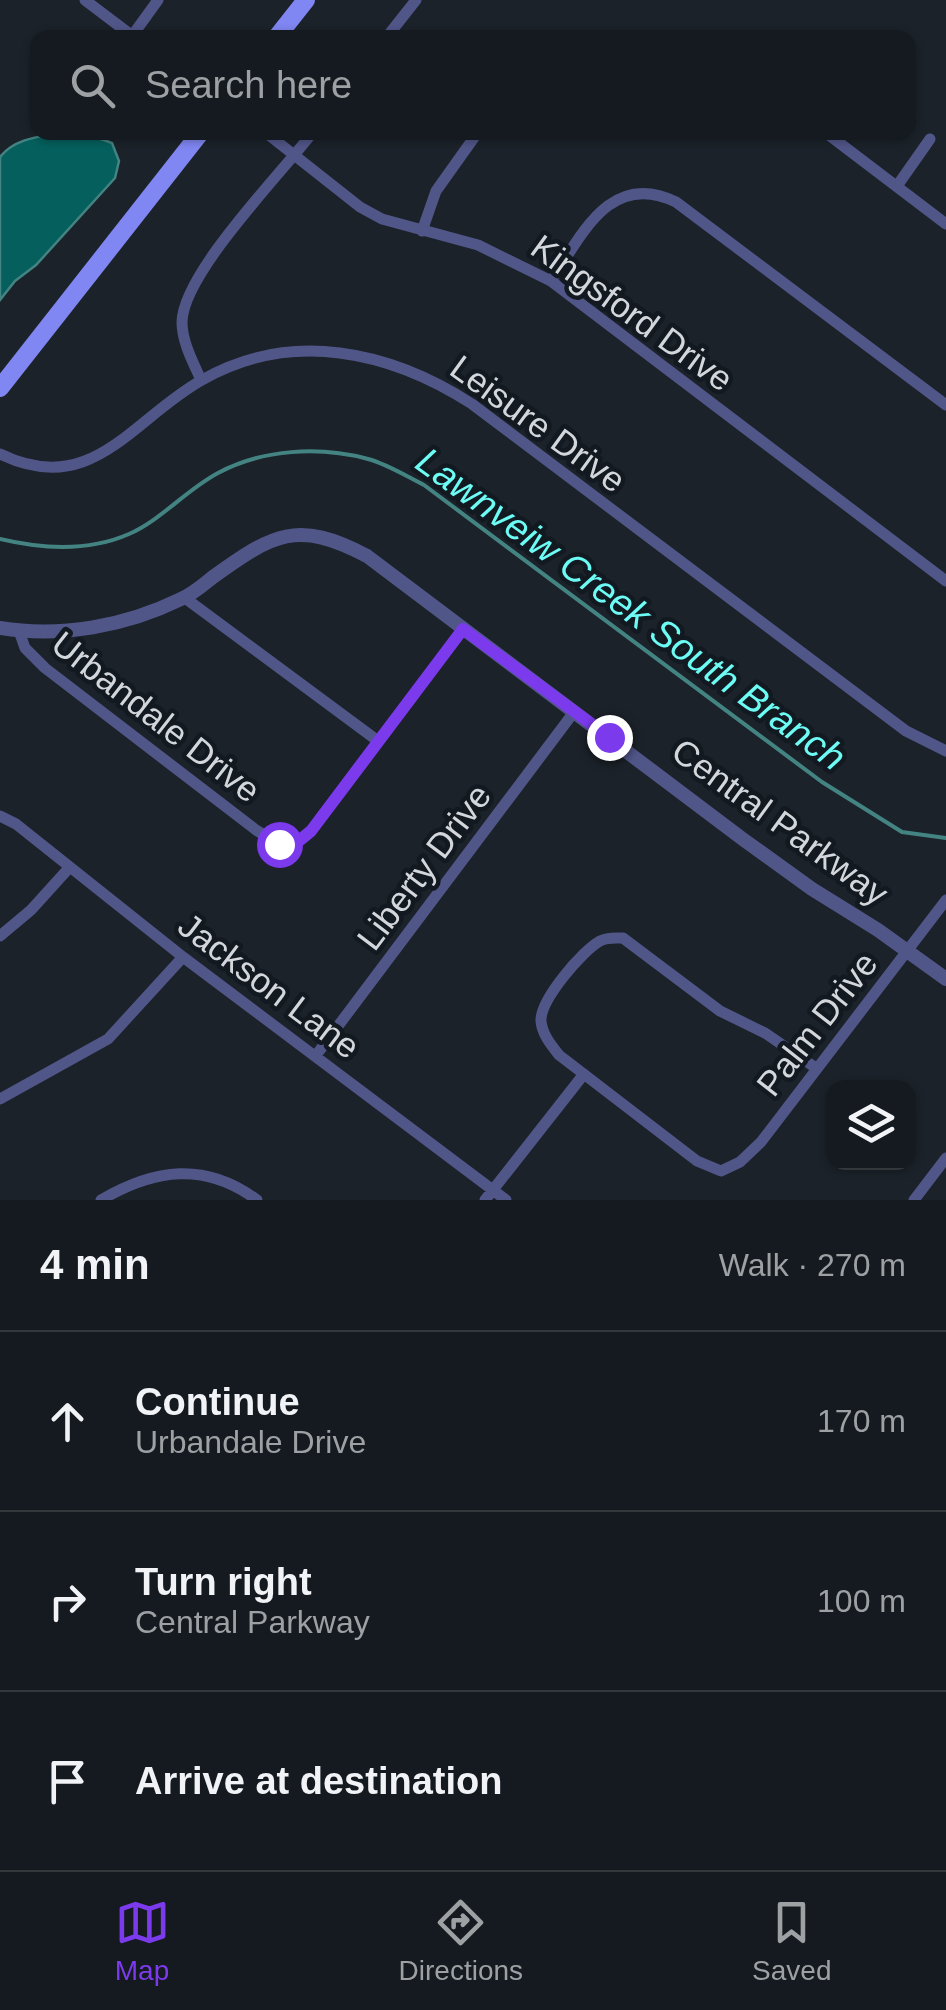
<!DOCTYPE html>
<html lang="en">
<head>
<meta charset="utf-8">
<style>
  body { margin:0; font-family:Arial,sans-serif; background:#1d2328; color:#f1f3f6 }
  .controls { position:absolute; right:30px; bottom:30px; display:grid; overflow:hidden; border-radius:20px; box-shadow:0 2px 8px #0004 }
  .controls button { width:90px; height:90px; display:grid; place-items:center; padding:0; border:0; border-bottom:2px solid #33383d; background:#141a1f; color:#f1f3f6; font:50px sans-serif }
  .stop { position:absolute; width:30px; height:30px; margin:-22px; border:8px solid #7c3aed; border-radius:50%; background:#fff }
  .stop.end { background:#7c3aed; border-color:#fff; box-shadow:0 2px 10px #0008 }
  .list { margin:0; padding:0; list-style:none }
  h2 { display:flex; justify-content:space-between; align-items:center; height:130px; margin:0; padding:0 40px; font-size:42px }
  h2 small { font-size:32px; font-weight:400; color:#9da1a4 }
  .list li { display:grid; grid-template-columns:65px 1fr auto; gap:30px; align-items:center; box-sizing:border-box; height:180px; padding:0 40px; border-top:2px solid #33383d }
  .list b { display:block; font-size:38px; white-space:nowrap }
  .list p { margin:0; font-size:32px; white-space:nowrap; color:#9da1a4 }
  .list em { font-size:32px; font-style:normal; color:#9da1a4 }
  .icon { flex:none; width:55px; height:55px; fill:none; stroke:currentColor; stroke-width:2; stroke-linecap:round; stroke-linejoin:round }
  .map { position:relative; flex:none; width:946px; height:1200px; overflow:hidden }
  .search { position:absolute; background:#141a1f; box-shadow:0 2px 8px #0004; left:30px; right:30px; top:30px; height:110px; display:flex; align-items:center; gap:25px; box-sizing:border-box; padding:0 35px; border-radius:20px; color:#9da1a4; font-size:38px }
  .sheet { height:670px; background:#141a1f }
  nav { display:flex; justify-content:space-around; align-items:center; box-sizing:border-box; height:140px; border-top:2px solid #33383d; background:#141a1f; font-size:28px; color:#9da1a4 }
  nav a { display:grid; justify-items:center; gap:5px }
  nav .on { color:#7c3aed }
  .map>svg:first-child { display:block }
  .water { fill:#05605d; stroke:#438483; stroke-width:2.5 }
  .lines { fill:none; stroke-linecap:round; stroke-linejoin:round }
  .stream { stroke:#438483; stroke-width:4 }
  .minor { stroke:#515689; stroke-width:11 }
  .tertiary { stroke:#515689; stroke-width:14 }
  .primary { stroke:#8187f2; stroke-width:18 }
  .route { stroke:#7c3aed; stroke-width:12 }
  .labels { text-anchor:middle; stroke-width:9; stroke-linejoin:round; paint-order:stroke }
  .street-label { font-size:35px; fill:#d3d7dc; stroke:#121920 }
  .water-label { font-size:38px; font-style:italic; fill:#6dfcf5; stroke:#121920 }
</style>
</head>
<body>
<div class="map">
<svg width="946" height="1200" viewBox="0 0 946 1200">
  <rect width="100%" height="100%" fill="#1b2229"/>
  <!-- water -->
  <path class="water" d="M61,133L90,135L112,143L119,161L115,178L36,265L15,281L0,300V157C15,138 39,137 61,133Z"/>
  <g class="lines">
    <!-- stream -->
    <path class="stream" d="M0,539C42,549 88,552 129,534C161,520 186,490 218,473C263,449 319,446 368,459C387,464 406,476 424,485L822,782L902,832L946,838"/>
    <!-- minor -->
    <path class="minor" d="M85,0L135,38
      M132,36L158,0
      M386,38L416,0
      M265,132L360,207L382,219L478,245L551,281L946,581
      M825,132L946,224
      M897,186L930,139
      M422,231L436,191L478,132
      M551,281C582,235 610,170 676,202L946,405
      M201,380C193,362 182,342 182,322C183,273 281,174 313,132
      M0,454C92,499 132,419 202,380C291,329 390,351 472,404L906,731L946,751
      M185,598L378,741
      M19,631L25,648L45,668L256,830L279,844L300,840L311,831L463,629
      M0,816L16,824L183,957L506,1200
      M0,936L31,910L69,868
      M317,1054L574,712
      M816,1068L765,1033L720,1011L623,938C615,938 607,937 600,941C582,951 540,1000 541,1021C542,1034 551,1045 559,1055L697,1161L721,1171L740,1162L761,1142L946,900
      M0,1099L108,1039L183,957
      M101,1200C154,1169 205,1161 257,1200
      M485,1200L584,1074
      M914,1200L946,1158"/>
    <!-- tertiary -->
    <path class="tertiary" d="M0,628C61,638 126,626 181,599C193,594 203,585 213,577C273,534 297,519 367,556L744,840L812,889L878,930L946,979"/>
    <!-- primary -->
    <path class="primary" d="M276,38L306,0
      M0,388L201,132"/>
  </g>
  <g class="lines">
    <!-- route -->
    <path class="route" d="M279,844L300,840L311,831L463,629L609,737"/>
  </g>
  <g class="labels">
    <!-- street labels -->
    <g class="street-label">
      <text transform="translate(632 313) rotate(36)" y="12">Kingsford Drive</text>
      <text transform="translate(538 424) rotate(36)" y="12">Leisure Drive</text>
      <text transform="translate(156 717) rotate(38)" y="12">Urbandale Drive</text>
      <text transform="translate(780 822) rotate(36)" y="12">Central Parkway</text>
      <text transform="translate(424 867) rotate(-53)" y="12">Liberty Drive</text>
      <text transform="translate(269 986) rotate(37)" y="12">Jackson Lane</text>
      <text transform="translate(817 1024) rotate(-52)" y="12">Palm Drive</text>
    </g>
    <!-- water labels -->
    <g class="water-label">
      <text transform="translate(631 609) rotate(36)" y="13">Lawnveiw Creek South Branch</text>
    </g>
  </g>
</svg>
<div class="controls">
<button><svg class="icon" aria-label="layers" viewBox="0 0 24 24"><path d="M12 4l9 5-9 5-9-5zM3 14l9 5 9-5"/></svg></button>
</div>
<div class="stop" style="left:279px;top:844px"></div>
<div class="stop end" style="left:609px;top:737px"></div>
<div class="search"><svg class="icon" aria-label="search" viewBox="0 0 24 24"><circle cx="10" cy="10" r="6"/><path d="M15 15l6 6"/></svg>Search here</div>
</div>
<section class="sheet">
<h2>4 min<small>Walk · 270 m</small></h2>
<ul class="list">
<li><svg class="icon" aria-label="ahead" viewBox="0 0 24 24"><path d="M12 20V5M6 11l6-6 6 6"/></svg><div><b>Continue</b><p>Urbandale Drive</p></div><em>170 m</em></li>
<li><svg class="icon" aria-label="right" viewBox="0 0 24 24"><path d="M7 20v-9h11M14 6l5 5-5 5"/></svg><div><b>Turn right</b><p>Central Parkway</p></div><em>100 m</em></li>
<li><svg class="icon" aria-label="arrive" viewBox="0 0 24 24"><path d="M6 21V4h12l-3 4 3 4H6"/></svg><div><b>Arrive at destination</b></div></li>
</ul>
</section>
<nav>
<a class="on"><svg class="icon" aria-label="map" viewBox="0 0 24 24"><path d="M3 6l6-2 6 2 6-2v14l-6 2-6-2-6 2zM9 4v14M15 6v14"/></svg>Map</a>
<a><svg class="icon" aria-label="directions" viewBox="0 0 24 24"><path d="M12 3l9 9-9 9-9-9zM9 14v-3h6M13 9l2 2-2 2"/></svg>Directions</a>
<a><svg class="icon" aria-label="saved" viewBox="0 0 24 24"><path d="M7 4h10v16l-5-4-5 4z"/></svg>Saved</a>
</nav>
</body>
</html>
